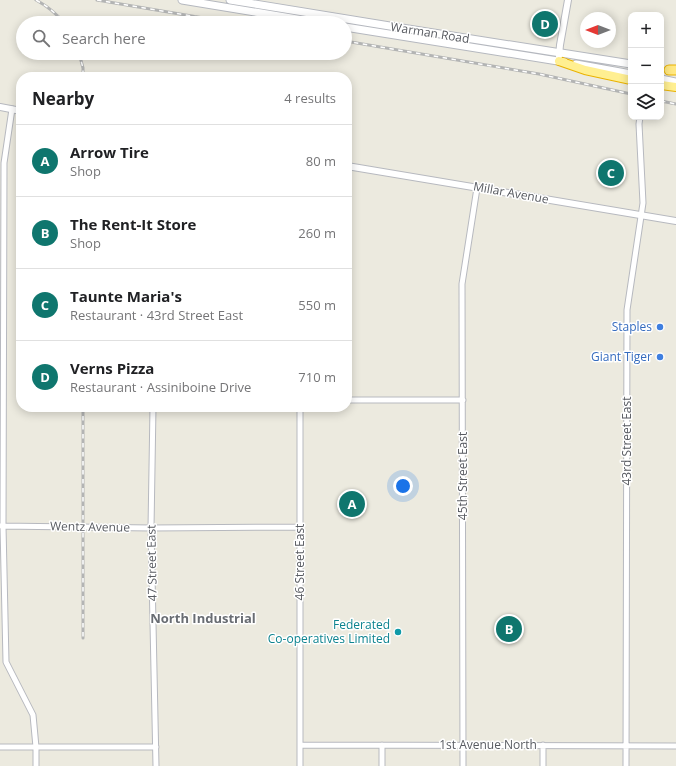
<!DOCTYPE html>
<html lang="en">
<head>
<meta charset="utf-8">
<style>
  body { margin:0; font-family:"Open Sans",sans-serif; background:#f6f6f6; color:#202124 }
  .controls { position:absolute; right:12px; top:12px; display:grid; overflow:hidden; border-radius:8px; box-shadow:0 2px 10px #0003 }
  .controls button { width:36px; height:36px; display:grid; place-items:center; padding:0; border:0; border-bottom:1px solid #e0e0e0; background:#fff; color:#202124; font:20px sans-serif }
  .compass { position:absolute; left:580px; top:12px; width:36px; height:36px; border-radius:50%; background:#fff; box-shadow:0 2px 10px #0003; rotate:270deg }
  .you { position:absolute; left:403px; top:486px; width:14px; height:14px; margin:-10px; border:3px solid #fff; border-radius:50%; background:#1a73e8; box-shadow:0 0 0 6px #1a73e833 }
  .badge { display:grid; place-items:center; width:26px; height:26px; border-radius:50%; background:#0f766e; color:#fff; font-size:13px; font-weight:700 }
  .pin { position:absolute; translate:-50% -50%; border:2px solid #fff; box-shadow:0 1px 4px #0006 }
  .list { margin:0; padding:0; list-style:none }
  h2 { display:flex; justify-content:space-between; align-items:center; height:52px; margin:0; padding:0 16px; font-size:17px }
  h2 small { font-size:13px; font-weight:400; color:#757577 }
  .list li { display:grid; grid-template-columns:26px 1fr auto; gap:12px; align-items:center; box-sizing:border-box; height:72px; padding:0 16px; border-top:1px solid #e0e0e0 }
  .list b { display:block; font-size:15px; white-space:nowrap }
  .list p { margin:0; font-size:13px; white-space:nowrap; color:#757577 }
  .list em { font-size:13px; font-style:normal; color:#757577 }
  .icon { flex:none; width:22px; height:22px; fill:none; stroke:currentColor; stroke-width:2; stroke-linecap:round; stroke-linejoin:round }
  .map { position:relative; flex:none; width:676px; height:766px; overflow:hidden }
  .search { position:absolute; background:#fff; box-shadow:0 2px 10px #0003; left:16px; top:16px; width:336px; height:44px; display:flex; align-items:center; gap:10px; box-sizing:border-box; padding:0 14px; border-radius:22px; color:#757577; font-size:15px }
  .panel { position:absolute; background:#fff; box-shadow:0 2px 10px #0003; left:16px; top:72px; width:336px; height:340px; border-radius:16px }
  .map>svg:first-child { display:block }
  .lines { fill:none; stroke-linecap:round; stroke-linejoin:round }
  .minor-casing { stroke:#b7b9bf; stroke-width:7 }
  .tertiary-casing { stroke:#b7b9bf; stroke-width:8 }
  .secondary-casing { stroke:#b5b8bf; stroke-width:9 }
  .trunk-casing { stroke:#eab200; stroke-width:10 }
  .motorway-casing { stroke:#eab200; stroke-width:11 }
  .minor { stroke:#fff; stroke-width:5 }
  .tertiary { stroke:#fff; stroke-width:6 }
  .secondary { stroke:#fff; stroke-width:7 }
  .trunk { stroke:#ffef91; stroke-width:8 }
  .motorway { stroke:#ffe882; stroke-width:9 }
  .rail-casing { stroke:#b3b4b4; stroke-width:3 }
  .rail { stroke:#fff; stroke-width:1.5; stroke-dasharray:4.5; stroke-linecap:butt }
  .shop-dot { fill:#3f7fe0; stroke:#fff; stroke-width:1.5 }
  .culture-dot { fill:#0f9aa8; stroke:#fff; stroke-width:1.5 }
  .labels { text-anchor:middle; stroke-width:3; stroke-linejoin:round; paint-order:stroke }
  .street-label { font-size:12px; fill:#585b61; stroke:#fff }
  .shop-label { font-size:12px; fill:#366cbe; stroke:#fff; text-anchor:end }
  .culture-label { font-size:12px; fill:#0d838f; stroke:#fff; text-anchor:end }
  .neighbourhood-label { font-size:13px; font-weight:bold; fill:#696d73; stroke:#fff }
</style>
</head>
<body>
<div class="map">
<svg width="676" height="766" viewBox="0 0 676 766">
  <rect width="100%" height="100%" fill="#eceadf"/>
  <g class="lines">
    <defs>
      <path id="minor" d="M12,109L4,163L3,526L6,662L33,715L36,747V766
        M347,400H463
        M153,407L151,528L156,766
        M1,526L151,528L300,527
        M301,745L676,746
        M0,747H156
        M300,766V407
        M382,766V745
        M463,766L462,284L477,188
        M543,766V745
        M626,766L627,310L643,203L639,124L640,117"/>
      <path id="tertiary" d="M559,56L560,45L568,0
        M0,107L21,111
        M347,166L676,221"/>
      <path id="secondary" d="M182,0L321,23
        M230,0L402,28L631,64
        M345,27L564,62
        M576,64L631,74
        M661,79L676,82"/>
      <path id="trunk" d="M559,61L585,70L631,80
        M661,85L676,87"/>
      <path id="motorway" d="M669,70H676"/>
    </defs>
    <!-- minor casing -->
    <use href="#minor" class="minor-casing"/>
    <!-- tertiary casing -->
    <use href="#tertiary" class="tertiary-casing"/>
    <!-- secondary casing -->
    <use href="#secondary" class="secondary-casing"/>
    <!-- trunk casing -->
    <use href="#trunk" class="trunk-casing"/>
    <!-- motorway casing -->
    <use href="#motorway" class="motorway-casing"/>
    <!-- minor -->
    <use href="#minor" class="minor"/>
    <!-- tertiary -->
    <use href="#tertiary" class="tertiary"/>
    <!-- secondary -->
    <use href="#secondary" class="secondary"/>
    <!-- trunk -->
    <use href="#trunk" class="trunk"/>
    <!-- motorway -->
    <use href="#motorway" class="motorway"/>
    <defs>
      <path id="rail" d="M36,0C47,6 56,13 64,23
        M97,0L233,23
        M345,41L539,74L631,94
        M79,53L83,68V77
        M661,101L676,104
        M83,407V638"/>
    </defs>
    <!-- rail casing -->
    <use href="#rail" class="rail-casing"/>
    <!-- rail -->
    <use href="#rail" class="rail"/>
  </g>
  <!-- markers -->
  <g class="shop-dot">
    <circle cx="660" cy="327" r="4"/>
    <circle cx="660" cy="357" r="4"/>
  </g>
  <circle class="culture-dot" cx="398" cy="632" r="4"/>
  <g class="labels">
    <!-- street labels -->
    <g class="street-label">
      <text transform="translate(430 33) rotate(9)" y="4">Warman Road</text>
      <text transform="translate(511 193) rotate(10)" y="4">Millar Avenue</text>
      <text transform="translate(627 441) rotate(-90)" y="4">43rd Street East</text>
      <text transform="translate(463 476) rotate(-90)" y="4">45th Street East</text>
      <text transform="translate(90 527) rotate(1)" y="4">Wentz Avenue</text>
      <text transform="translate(300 562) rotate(-90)" y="4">46 Street East</text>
      <text transform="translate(152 563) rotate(-91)" y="4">47 Street East</text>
      <text x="488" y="749">1st Avenue North</text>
    </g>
    <!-- shop labels -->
    <g class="shop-label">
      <text x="652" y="331">Staples</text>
      <text x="652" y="361">Giant Tiger</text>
    </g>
    <!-- culture labels -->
    <g class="culture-label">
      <text x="390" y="629">Federated<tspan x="390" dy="14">Co-operatives Limited</tspan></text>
    </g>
    <!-- neighbourhood labels -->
    <g class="neighbourhood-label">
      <text x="203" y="623">North Industrial</text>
    </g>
  </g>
</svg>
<div class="controls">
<button>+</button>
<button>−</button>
<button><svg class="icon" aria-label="layers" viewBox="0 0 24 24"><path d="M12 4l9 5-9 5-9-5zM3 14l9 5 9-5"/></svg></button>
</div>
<svg class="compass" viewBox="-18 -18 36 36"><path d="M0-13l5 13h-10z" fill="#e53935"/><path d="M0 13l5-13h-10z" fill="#757577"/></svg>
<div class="you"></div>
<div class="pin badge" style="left:352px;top:504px">A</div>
<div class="pin badge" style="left:509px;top:629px">B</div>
<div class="pin badge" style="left:611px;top:173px">C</div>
<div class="pin badge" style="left:545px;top:24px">D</div>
<div class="search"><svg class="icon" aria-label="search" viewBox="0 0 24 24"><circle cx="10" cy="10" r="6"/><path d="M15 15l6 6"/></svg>Search here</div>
<section class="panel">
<h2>Nearby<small>4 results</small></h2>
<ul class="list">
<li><span class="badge">A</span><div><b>Arrow Tire</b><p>Shop</p></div><em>80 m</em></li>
<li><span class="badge">B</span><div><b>The Rent-It Store</b><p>Shop</p></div><em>260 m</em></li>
<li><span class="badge">C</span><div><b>Taunte Maria's</b><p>Restaurant · 43rd Street East</p></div><em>550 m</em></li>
<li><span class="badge">D</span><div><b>Verns Pizza</b><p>Restaurant · Assiniboine Drive</p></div><em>710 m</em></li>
</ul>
</section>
</div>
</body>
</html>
